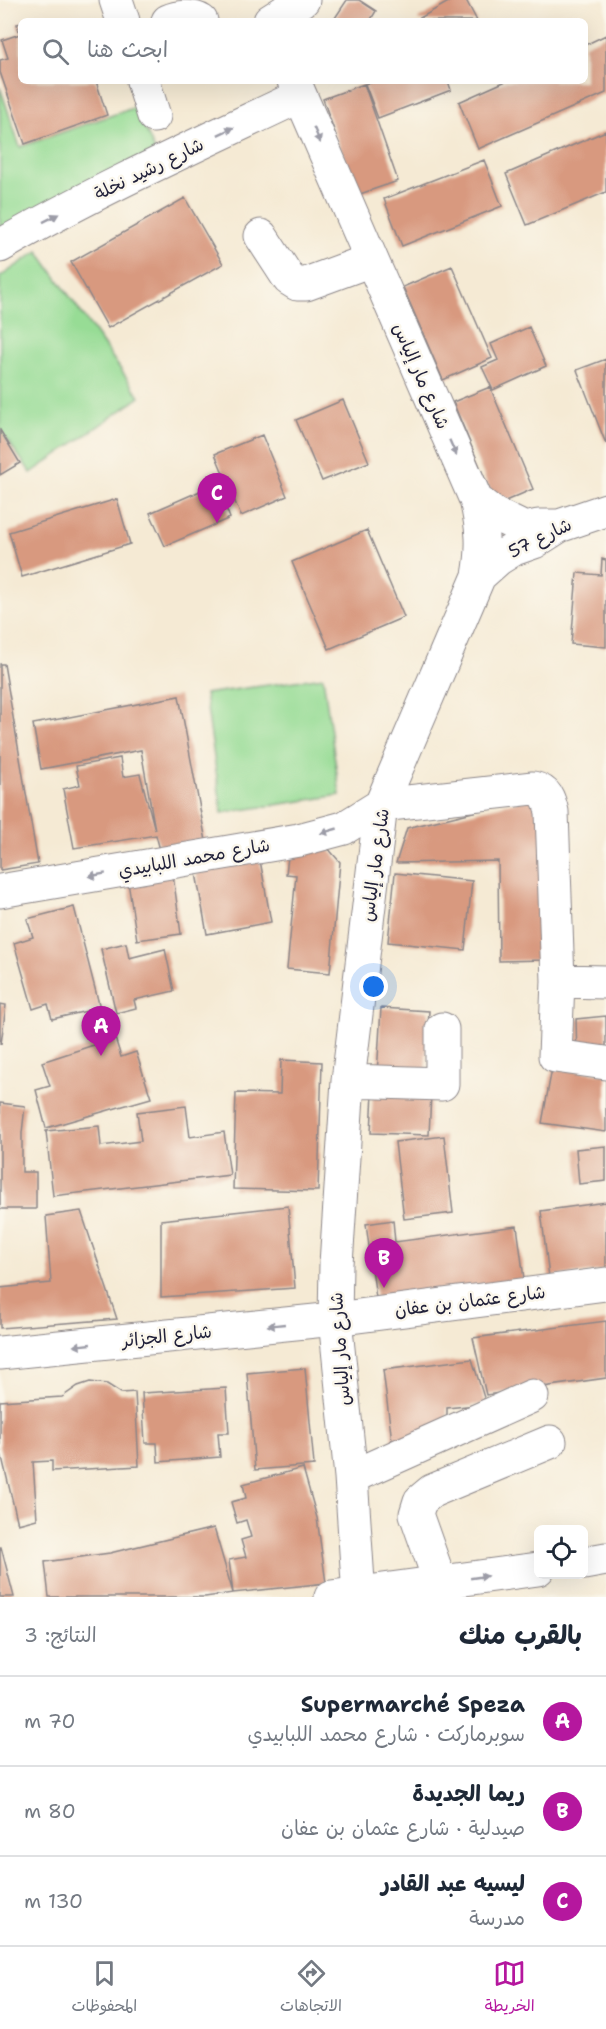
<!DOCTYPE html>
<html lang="ar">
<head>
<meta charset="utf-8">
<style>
  body { margin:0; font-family:"Shantell Sans","Playpen Sans Arabic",sans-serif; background:#f2f2f3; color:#1f2937; direction:rtl }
  .controls { position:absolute; right:18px; bottom:18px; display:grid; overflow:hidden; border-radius:9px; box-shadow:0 6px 24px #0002 }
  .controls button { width:54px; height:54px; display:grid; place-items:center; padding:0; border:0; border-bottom:2px solid #e0e1e3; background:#fff; color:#1f2937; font:30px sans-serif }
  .you { position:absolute; left:374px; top:987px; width:21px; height:21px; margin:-15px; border:4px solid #fff; border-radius:50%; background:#1a73e8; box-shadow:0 0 0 9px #1a73e833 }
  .badge { display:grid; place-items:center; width:39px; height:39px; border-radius:50%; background:#b5179e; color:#fff; font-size:20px; font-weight:700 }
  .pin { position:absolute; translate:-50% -50px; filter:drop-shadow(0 2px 3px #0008) }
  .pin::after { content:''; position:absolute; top:32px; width:21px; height:18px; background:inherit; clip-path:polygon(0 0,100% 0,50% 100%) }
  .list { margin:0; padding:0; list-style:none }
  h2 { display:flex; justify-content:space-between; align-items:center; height:78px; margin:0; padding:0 24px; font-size:26px }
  h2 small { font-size:20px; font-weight:400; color:#747a83 }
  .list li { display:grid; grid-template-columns:39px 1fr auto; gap:18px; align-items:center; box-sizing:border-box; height:90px; padding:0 24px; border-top:2px solid #e0e1e3 }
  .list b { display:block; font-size:22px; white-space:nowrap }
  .list p { margin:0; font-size:20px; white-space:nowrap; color:#747a83 }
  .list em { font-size:20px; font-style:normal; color:#747a83 }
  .icon { flex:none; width:33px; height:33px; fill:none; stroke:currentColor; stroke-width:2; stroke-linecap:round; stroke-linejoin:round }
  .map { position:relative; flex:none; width:606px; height:1597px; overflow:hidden; direction:ltr }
  .search { position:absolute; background:#fff; box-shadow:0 6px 24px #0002; left:18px; right:18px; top:18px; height:66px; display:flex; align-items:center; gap:15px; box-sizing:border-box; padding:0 21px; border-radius:9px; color:#747a83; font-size:22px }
  .sheet { height:348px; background:#fff }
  nav { display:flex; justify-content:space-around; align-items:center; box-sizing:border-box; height:84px; border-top:2px solid #e0e1e3; background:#fff; font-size:16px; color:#747a83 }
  nav a { display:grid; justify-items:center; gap:3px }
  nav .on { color:#b5179e }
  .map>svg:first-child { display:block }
  .green { fill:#97dc95; stroke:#5c7f68; stroke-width:1.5 }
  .building { fill:#d8997f }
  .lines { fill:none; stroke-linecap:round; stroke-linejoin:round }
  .minor-casing { stroke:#8c8688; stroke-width:35 }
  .major-casing { stroke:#8c8688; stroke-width:35 }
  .minor { stroke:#fff; stroke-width:33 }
  .major { stroke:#fff; stroke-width:33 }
  .oneway { fill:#9c9ca7 }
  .labels { text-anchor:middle; stroke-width:5; stroke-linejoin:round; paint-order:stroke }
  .street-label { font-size:18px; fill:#22223b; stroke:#fbf7ec }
</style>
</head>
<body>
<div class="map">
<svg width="606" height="1597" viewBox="0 0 606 1597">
  <rect width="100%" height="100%" fill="#fbf7ec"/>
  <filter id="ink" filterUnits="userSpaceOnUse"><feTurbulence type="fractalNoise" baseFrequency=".0167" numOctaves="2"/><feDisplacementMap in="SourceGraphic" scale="12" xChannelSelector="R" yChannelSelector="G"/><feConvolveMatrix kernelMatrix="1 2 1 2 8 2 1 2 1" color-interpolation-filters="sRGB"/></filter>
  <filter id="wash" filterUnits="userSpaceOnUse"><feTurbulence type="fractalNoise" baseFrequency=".008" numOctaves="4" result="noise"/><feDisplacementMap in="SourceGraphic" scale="24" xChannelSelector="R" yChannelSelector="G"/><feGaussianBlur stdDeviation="1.35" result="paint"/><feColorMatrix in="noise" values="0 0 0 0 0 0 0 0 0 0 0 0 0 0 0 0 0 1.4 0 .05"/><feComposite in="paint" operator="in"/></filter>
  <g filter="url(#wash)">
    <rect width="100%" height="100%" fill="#f5ead4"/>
    <!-- green -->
    <path class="green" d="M0,87L20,147L136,107L157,156L0,240Z
      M38,251L140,397L31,473L0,430V277Z
      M323,677L340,795L222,813L205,694Z"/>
    <g id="blocks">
      <!-- building -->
      <path class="building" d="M347,0H359L376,11L370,21H333Z
        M452,0H466L477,21H419L418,19Z
        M21,23V81H96L107,115L25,144L0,72V60L8,58L2,40L20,34L17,24Z
        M606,35V93L478,149L459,102L506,81H585V45Z
        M372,81H448L451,90L378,118L365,84Z
        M364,84L398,181L357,195L323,99Z
        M606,131V192L527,225L506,174Z
        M484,160L502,206L402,246L384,199Z
        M185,198L223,264L108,328L71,262Z
        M452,266L492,358L443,380L403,287Z
        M529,327L546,366L493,390L482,367L498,360L491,344Z
        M606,359V444L577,370Z
        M490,387L533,489L496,505L453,402Z
        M343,400L369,462L322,481L296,420Z
        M0,430L20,463L0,475Z
        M262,435L287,496L241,516L215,454Z
        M216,484L230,518L165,546L150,513Z
        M117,499L130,544L22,577L9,532Z
        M367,530L404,617L329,649L292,562Z
        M602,559L606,560V647L571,644L577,573L601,575Z
        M0,664H4L38,864L0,870Z
        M179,696L206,841L160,850L156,835L74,848L63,789L80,785L76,766L120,758L123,777L140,774L155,830L141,750L41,769L33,724Z
        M532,798L544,813L545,960L499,961L498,861L396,863L407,828Z
        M326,846L340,862L330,973L287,969L296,875L286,874L288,857Z
        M260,860L271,922L207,934L196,873Z
        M395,873L472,881L465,950L388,942Z
        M173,875L181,934L137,940L128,882Z
        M74,907L100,1008L52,1019L48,1004L33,1009L14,943L33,937L27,919Z
        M126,943L129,958L165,949L174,991L134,1000L136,1008L116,1013L101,949Z
        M0,1004L6,1005L1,1044H0Z
        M381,1008L429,1011L425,1078L377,1075Z
        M606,1016V1063L577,1059L576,1019Z
        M115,1038L121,1057L136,1052L151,1098L46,1128L36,1090L50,1086L42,1062Z
        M281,1060L322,1062L318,1191L233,1189L236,1093L280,1094Z
        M552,1068L606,1074V1132L542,1123Z
        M373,1092L431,1094L429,1135L371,1133Z
        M0,1103L25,1106L22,1133V1172H36V1209H0Z
        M186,1106L190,1137L224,1132L230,1175L53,1196L46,1131L99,1126L101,1146L141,1141L137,1112Z
        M444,1136L453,1213L404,1219L395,1142Z
        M606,1146V1181L579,1184L576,1149Z
        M606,1202V1270L549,1277L541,1211Z
        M288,1206L295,1288L161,1297V1220Z
        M81,1211L117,1319L0,1328V1288L51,1283L46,1216Z
        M393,1220L395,1242L517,1226L524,1279L376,1298L366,1224Z
        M606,1321V1378L486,1395L473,1338Z
        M472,1359L486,1404L447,1408V1429L393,1449L383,1370Z
        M305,1368L314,1465L255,1470L247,1373Z
        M90,1382L107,1384L121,1393L135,1392L139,1466L52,1471V1461L33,1462L37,1519L18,1524L0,1449V1401L62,1397L78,1386Z
        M226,1388L229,1433H218L220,1457L158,1462L157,1443H145L142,1393Z
        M303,1468L317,1518L326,1583L233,1593L229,1560L246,1557L241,1540L251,1537L246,1520L237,1523L231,1502L246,1498L243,1484Z
        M214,1528L233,1593L205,1597H49L45,1562L110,1553Z
        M0,1547H1L14,1597H0Z"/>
    </g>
  </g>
  <g filter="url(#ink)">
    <use href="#blocks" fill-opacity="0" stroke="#8c8688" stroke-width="1.5"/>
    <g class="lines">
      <defs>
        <path id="minor" d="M116,0L123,21
          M168,21C177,17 192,15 201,21
          M270,21L303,0
          M143,81L154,116
          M294,81L476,500C483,529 484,546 479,576L381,805L348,1081L336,1264L335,1319L351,1477L359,1597
          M261,236L289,279L297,284H306L371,260
          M0,246C97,190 199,144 300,96
          M476,500L494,514L525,529L538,526H559
          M479,576L498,559L514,549L534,542L559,526L606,510
          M0,891L299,840L344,828L381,805L533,788C547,791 549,799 552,812L558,981L606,982
          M558,981L555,1056L606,1063
          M348,1081L442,1084V1029
          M351,1477L532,1396
          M440,1582L416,1514L420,1501L432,1491L550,1442"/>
        <path id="major" d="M0,1353L335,1319L606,1284
          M584,1563L606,1559
          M331,1597L538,1569"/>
      </defs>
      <!-- minor casing -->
      <use href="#minor" class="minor-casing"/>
      <!-- major casing -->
      <use href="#major" class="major-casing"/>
      <!-- minor -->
      <use href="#minor" class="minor"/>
      <!-- major -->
      <use href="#major" class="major"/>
    </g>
    <!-- one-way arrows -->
    <defs><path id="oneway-solid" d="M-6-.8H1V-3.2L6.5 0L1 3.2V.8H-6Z" transform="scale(1.5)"/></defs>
    <g class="oneway">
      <use href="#oneway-solid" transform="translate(226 131) rotate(-25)"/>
      <use href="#oneway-solid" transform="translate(317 135) rotate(67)"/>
      <use href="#oneway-solid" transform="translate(51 218) rotate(-27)"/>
      <use href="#oneway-solid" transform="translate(453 448) rotate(66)"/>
      <use href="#oneway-solid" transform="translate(329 831) rotate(164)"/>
      <use href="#oneway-solid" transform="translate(97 875) rotate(170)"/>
      <use href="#oneway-solid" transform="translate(276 1325) rotate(174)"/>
      <use href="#oneway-solid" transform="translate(82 1345) rotate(174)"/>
      <use href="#oneway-solid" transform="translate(479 1577) rotate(-8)"/>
    </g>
  </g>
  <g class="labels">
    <!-- street labels -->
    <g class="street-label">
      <text transform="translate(149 169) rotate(-26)" y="6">شارع رشيد نخلة</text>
      <text transform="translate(421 376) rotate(66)" y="6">شارع مار إلياس</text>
      <text transform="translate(540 538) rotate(-26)" y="6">شارع 57</text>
      <text transform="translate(194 858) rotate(-10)" y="6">شارع محمد اللبابيدي</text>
      <text transform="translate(375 865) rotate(-82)" y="6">شارع مار إلياس</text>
      <text transform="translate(470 1301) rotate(-7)" y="6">شارع عثمان بن عفان</text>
      <text transform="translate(167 1336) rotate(-6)" y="6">شارع الجزائر</text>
      <text transform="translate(340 1349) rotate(-94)" y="6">شارع مار إلياس</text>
    </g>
  </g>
</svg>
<div class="controls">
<button><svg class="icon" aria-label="locate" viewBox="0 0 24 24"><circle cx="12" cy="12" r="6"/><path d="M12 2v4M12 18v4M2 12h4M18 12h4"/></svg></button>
</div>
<div class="you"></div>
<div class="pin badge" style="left:101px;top:1056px">A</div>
<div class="pin badge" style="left:384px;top:1288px">B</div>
<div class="pin badge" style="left:217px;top:523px">C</div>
<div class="search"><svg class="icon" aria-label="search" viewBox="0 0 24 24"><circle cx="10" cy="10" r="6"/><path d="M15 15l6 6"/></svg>ابحث هنا</div>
</div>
<section class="sheet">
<h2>بالقرب منك<small>النتائج: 3</small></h2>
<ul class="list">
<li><span class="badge">A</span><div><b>Supermarché Speza</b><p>سوبرماركت · شارع محمد اللبابيدي</p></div><em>70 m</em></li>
<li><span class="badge">B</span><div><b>ريما الجديدة</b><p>صيدلية · شارع عثمان بن عفان</p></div><em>80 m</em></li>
<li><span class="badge">C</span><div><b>لیسیه عبد القادر</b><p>مدرسة</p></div><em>130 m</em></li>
</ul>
</section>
<nav>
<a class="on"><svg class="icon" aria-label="map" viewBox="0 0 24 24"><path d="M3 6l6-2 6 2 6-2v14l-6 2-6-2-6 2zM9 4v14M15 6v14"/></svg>الخريطة</a>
<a><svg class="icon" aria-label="directions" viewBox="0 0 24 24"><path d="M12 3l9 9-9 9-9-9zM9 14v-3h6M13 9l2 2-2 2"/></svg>الاتجاهات</a>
<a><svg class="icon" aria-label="saved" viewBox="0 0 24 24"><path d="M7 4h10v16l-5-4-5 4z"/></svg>المحفوظات</a>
</nav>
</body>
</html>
